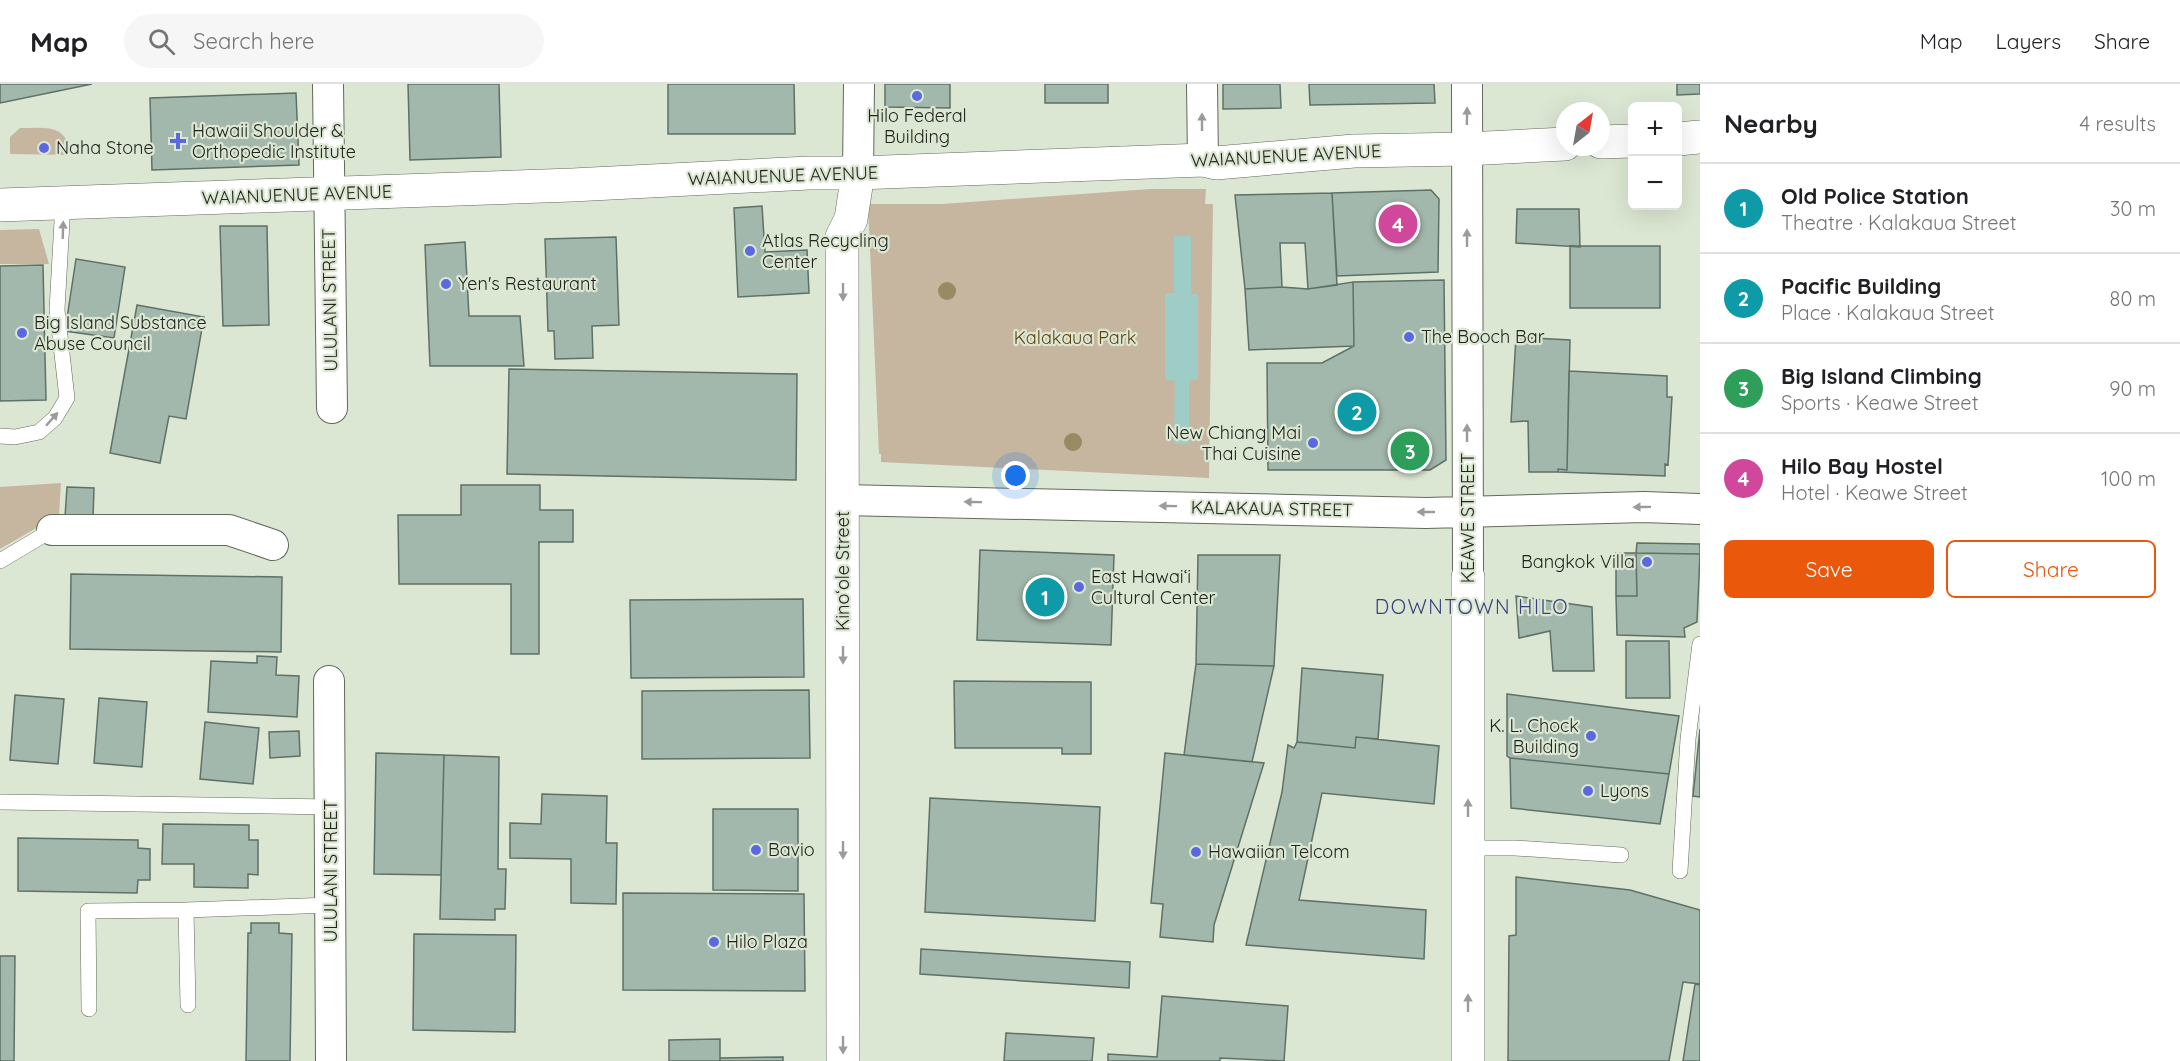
<!DOCTYPE html>
<html lang="en">
<head>
<meta charset="utf-8">
<style>
  body { margin:0; font-family:Quicksand,sans-serif; background:#f6f6f6; color:#202124 }
  .controls { position:absolute; right:18px; top:18px; display:grid; overflow:hidden; border-radius:9px; box-shadow:0 6px 24px #0002 }
  .controls button { width:54px; height:54px; display:grid; place-items:center; padding:0; border:0; border-bottom:2px solid #e0e0e0; background:#fff; color:#202124; font:30px sans-serif }
  .compass { position:absolute; left:1556px; top:18px; width:54px; height:54px; border-radius:50%; background:#fff; box-shadow:0 6px 24px #0002; rotate:31deg }
  .you { position:absolute; left:1016px; top:392px; width:21px; height:21px; margin:-15px; border:4px solid #fff; border-radius:50%; background:#1a73e8; box-shadow:0 0 0 9px #1a73e833 }
  .badge { display:grid; place-items:center; width:39px; height:39px; border-radius:50%; background:#ea580c; color:#fff; font-size:20px; font-weight:700 }
  .pin { position:absolute; translate:-50% -50%; border:3px solid #fff; box-shadow:0 2px 6px #0006 }
  .list { margin:0; padding:0; list-style:none }
  h2 { display:flex; justify-content:space-between; align-items:center; height:78px; margin:0; padding:0 24px; font-size:26px }
  h2 small { font-size:20px; font-weight:400; color:#757577 }
  .list li { display:grid; grid-template-columns:39px 1fr auto; gap:18px; align-items:center; box-sizing:border-box; height:90px; padding:0 24px; border-top:2px solid #e0e0e0 }
  .list b { display:block; font-size:22px; white-space:nowrap }
  .list p { margin:0; font-size:20px; white-space:nowrap; color:#757577 }
  .list em { font-size:20px; font-style:normal; color:#757577 }
  .actions { display:flex; gap:12px; padding:18px 24px }
  .actions a { flex:1; padding:14px 0; border:2px solid #ea580c; border-radius:9px; text-align:center; font-size:21px; color:#ea580c }
  .actions .main { background:#ea580c; color:#fff }
  .icon { flex:none; width:33px; height:33px; fill:none; stroke:currentColor; stroke-width:2; stroke-linecap:round; stroke-linejoin:round }
  .map { position:relative; flex:none; width:1700px; height:977px; overflow:hidden }
  header { display:flex; align-items:center; gap:36px; box-sizing:border-box; height:84px; padding:0 30px; background:#fff; border-bottom:2px solid #e0e0e0 }
  header strong { font-size:28px }
  nav { display:flex; gap:33px; margin-inline-start:auto; font-size:21px }
  .search { width:420px; height:54px; background:#f6f6f6; display:flex; align-items:center; gap:15px; box-sizing:border-box; padding:0 21px; border-radius:33px; color:#757577; font-size:22px }
  main { display:flex }
  aside { flex:1; background:#fff }
  .map>svg:first-child { display:block }
  .green { fill:#c6b6a0 }
  .water { fill:#9eccc7 }
  .building { fill:#a3b8ac; stroke:#5e7166; stroke-width:1.5 }
  .lines { fill:none; stroke-linecap:round; stroke-linejoin:round }
  .lane-casing { stroke:#616a5a; stroke-width:16 }
  .street-casing { stroke:#616a5a; stroke-width:32 }
  .secondary-casing { stroke:#616a5a; stroke-width:34 }
  .lane { stroke:#fff; stroke-width:15 }
  .street { stroke:#fff; stroke-width:30 }
  .secondary { stroke:#fff; stroke-width:33 }
  .tree { fill:#978b64 }
  .oneway { fill:#9b9c99 }
  .poi-dot { fill:#5b69e0; stroke:#dce7d3; stroke-width:2 }
  .labels { text-anchor:middle; stroke-width:4.5; stroke-linejoin:round; paint-order:stroke }
  .poi-label { font-size:18px; fill:#20241d; stroke:#dce7d3; text-anchor:start }
  .street-label { font-size:18px; fill:#20241d; stroke:#dce7d3 }
  .park-label { font-size:18px; fill:#5f3f0a; stroke:#dce7d3 }
  .neighbourhood-label { font-size:20px; letter-spacing:1.5px; fill:#38417d; stroke:#dce7d3 }
</style>
</head>
<body>
<header>
<strong>Map</strong>
<div class="search"><svg class="icon" aria-label="search" viewBox="0 0 24 24"><circle cx="10" cy="10" r="6"/><path d="M15 15l6 6"/></svg>Search here</div>
<nav><a>Map</a><a>Layers</a><a>Share</a></nav>
</header>
<main>
<div class="map">
<svg width="1700" height="977" viewBox="0 0 1700 977">
  <rect width="100%" height="100%" fill="#dce7d3"/>
  <!-- green -->
  <path class="green" d="M20,44C44,44 69,39 69,71L10,70V53Z
    M1150,105H1206L1205,120H1213L1209,394L881,378V370H879L868,120H942Z
    M39,145L49,180H0V146Z
    M61,399L59,431L0,465V403Z"/>
  <!-- water -->
  <path class="water" d="M1174,152H1191V210H1198V295L1189,297V360H1174L1175,297L1165,296V209H1174Z"/>
  <!-- building -->
  <path class="building" d="M0,0H92L0,19Z
    M408,0H499L501,73L410,76Z
    M668,0H794L795,50H668Z
    M885,0H950V24L885,23Z
    M1045,0H1108V19H1045Z
    M1223,0H1280L1281,24L1223,25Z
    M1309,0H1434L1435,19L1310,21Z
    M1677,0H1700V10L1677,11Z
    M296,9L299,81L152,86L150,14Z
    M1431,106L1439,115L1438,188L1337,192L1332,109Z
    M1332,109L1337,201L1308,205L1305,159H1280L1282,203L1245,205L1235,111Z
    M762,122L765,168L807,166L809,209L738,213L734,124Z
    M1517,125H1579L1580,163L1516,159Z
    M220,142H267L269,241L223,242Z
    M616,153L619,241L592,242L593,274L555,275L554,247H548L545,155Z
    M465,158L469,232H520L524,282H430L425,161Z
    M1570,162H1660V224H1570Z
    M76,175L125,183L114,254L65,247Z
    M43,181L46,316L0,317V182Z
    M1444,196L1446,376L1430,386H1268L1267,279H1322L1354,262L1353,198Z
    M1353,198L1354,262L1249,266L1245,205L1282,203L1308,205Z
    M137,221L204,233L186,335L169,332L160,379L110,369Z
    M1516,253L1570,256L1567,386L1558,385V388H1529L1528,337L1511,338Z
    M509,285L797,290L796,396L507,390Z
    M1569,287L1667,292V313H1672L1668,381L1665,380V392L1558,388V385L1567,386Z
    M461,401H540V426H573V458H539V570H511V500H399L398,431H461Z
    M67,403L94,404L93,434L65,433Z
    M1637,459L1700,460V470L1636,469Z
    M980,466L1114,471L1111,561L977,556Z
    M1616,469H1636L1637,512H1616Z
    M1636,469L1700,470L1697,538L1684,544L1685,553L1617,551L1616,512H1637Z
    M1198,471H1280L1274,582L1196,580Z
    M71,490L282,493L281,568L70,565Z
    M1516,512L1592,523L1594,587H1553L1550,547L1519,554Z
    M803,515L804,593L631,594L630,516Z
    M1626,557H1669L1670,614H1626Z
    M257,572L277,573L276,591L299,592L297,633L208,628L211,577L257,579Z
    M1196,580L1274,582L1252,678L1184,671Z
    M1302,584L1383,591L1378,655L1356,653L1355,664L1297,658Z
    M954,597L1091,598V670H1062V664H955Z
    M809,606L810,674L642,675V607Z
    M1507,610L1679,632L1669,690L1510,674L1507,672Z
    M15,611L64,615L58,680L10,676Z
    M99,614L147,618L142,683L94,679Z
    M205,638L259,644L253,700L200,695Z
    M1700,645V713L1693,712Z
    M299,647L300,672L270,674L269,648Z
    M1356,653L1439,662L1434,720L1322,709L1299,816L1426,826L1424,875L1246,861L1282,708L1288,661L1294,664L1297,658L1355,664Z
    M376,669L444,671L441,791L374,790Z
    M1165,669L1264,679L1214,841L1213,858L1160,853L1163,820L1151,819Z
    M444,671L499,673L498,785H506L505,825H495V836L440,835Z
    M1510,674L1669,690L1660,740L1511,724Z
    M542,710L607,712L606,759H617L616,820L571,819V775L510,774V739L541,740Z
    M930,714L1100,723L1095,837L925,828Z
    M713,725H798V807L713,806Z
    M163,740L249,741V756H258V791L248,790V804L194,803V780H162Z
    M18,754L138,756V764L150,765V796H138L137,809L18,807Z
    M1516,793L1630,806L1700,826V900L1683,898L1669,977H1508L1509,852L1516,851Z
    M623,809L804,810L805,907L623,906Z
    M251,839H279V849L292,850L290,977H246L248,849H251Z
    M414,850L516,851L515,948L413,946Z
    M921,865L1130,878L1129,904L920,890Z
    M0,872H15L14,977H0Z
    M1695,900L1700,901V977H1683Z
    M1162,912L1288,922L1284,977L1220,974V977H1108V970L1157,973Z
    M1006,949L1094,954L1092,977H1004Z
    M720,955V977H669V956Z
    M783,973V977H720V974Z"/>
  <g class="lines">
    <defs>
      <path id="lane" d="M0,352L15,353L39,348L55,334L67,314L57,226L63,119
        M0,477L52,446
        M0,718L331,723
        M1468,764H1515L1621,771
        M1680,787L1688,655L1700,560
        M188,921L186,826L331,821
        M89,925L88,827L186,826"/>
      <path id="street" d="M328,0L332,324
        M1202,0L1203,76
        M1467,0L1468,493
        M858,89L859,0
        M843,416L1426,429L1644,423L1700,425
        M52,446H229L273,461
        M329,597L331,977"/>
      <path id="secondary" d="M1678,55L1700,53
        M1601,58L1632,57
        M0,121L572,101L809,89H858L1203,76L1216,79L1354,67L1466,65L1565,60
        M843,977L842,153L851,135L858,89
        M1468,977V493"/>
    </defs>
    <!-- lane casing -->
    <use href="#lane" class="lane-casing"/>
    <!-- street casing -->
    <use href="#street" class="street-casing"/>
    <!-- secondary casing -->
    <use href="#secondary" class="secondary-casing"/>
    <!-- lane -->
    <use href="#lane" class="lane"/>
    <!-- street -->
    <use href="#street" class="street"/>
    <!-- secondary -->
    <use href="#secondary" class="secondary"/>
  </g>
  <!-- trees -->
  <g class="tree">
    <circle cx="947" cy="207" r="9"/>
    <circle cx="1073" cy="358" r="9"/>
  </g>
  <!-- one-way arrows -->
  <defs><path id="oneway-solid" d="M-6-.8H1V-3.2L6.5 0L1 3.2V.8H-6Z" transform="scale(1.5)"/></defs>
  <g class="oneway">
    <use href="#oneway-solid" transform="translate(1467 32) rotate(-89)"/>
    <use href="#oneway-solid" transform="translate(1202 38) rotate(-90)"/>
    <use href="#oneway-solid" transform="translate(63 146) rotate(-88)"/>
    <use href="#oneway-solid" transform="translate(1467 154) rotate(-90)"/>
    <use href="#oneway-solid" transform="translate(843 208) rotate(90)"/>
    <use href="#oneway-solid" transform="translate(52 335) rotate(-49)"/>
    <use href="#oneway-solid" transform="translate(1467 349) rotate(-90)"/>
    <use href="#oneway-solid" transform="translate(973 418) rotate(-179)"/>
    <use href="#oneway-solid" transform="translate(1168 422) rotate(-179)"/>
    <use href="#oneway-solid" transform="translate(1642 423) rotate(179)"/>
    <use href="#oneway-solid" transform="translate(1426 428) rotate(-180)"/>
    <use href="#oneway-solid" transform="translate(843 571) rotate(90)"/>
    <use href="#oneway-solid" transform="translate(1468 724) rotate(-90)"/>
    <use href="#oneway-solid" transform="translate(843 766) rotate(90)"/>
    <use href="#oneway-solid" transform="translate(1468 919) rotate(-90)"/>
    <use href="#oneway-solid" transform="translate(843 961) rotate(90)"/>
  </g>
  <!-- markers -->
  <g class="poi-dot">
    <circle cx="917" cy="12" r="6"/>
    <path d="M175 48h6v6h6v6h-6v6h-6v-6h-6v-6h6z"/>
    <circle cx="44" cy="64" r="6"/>
    <circle cx="750" cy="167" r="6"/>
    <circle cx="446" cy="200" r="6"/>
    <circle cx="22" cy="249" r="6"/>
    <circle cx="1409" cy="253" r="6"/>
    <circle cx="1313" cy="359" r="6"/>
    <circle cx="1647" cy="478" r="6"/>
    <circle cx="1079" cy="503" r="6"/>
    <circle cx="1591" cy="652" r="6"/>
    <circle cx="1588" cy="707" r="6"/>
    <circle cx="756" cy="766" r="6"/>
    <circle cx="1196" cy="768" r="6"/>
    <circle cx="714" cy="858" r="6"/>
  </g>
  <g class="labels">
    <!-- poi labels -->
    <g class="poi-label">
      <text x="917" y="38" text-anchor="middle">Hilo Federal<tspan x="917" dy="21">Building</tspan></text>
      <text x="192" y="53">Hawaii Shoulder &amp;<tspan x="192" dy="21">Orthopedic Institute</tspan></text>
      <text x="56" y="70">Naha Stone</text>
      <text x="762" y="163">Atlas Recycling<tspan x="762" dy="21">Center</tspan></text>
      <text x="458" y="206">Yen's Restaurant</text>
      <text x="34" y="245">Big Island Substance<tspan x="34" dy="21">Abuse Council</tspan></text>
      <text x="1421" y="259">The Booch Bar</text>
      <text x="1301" y="355" text-anchor="end">New Chiang Mai<tspan x="1301" dy="21">Thai Cuisine</tspan></text>
      <text x="1635" y="484" text-anchor="end">Bangkok Villa</text>
      <text x="1091" y="499">East Hawaiʻi<tspan x="1091" dy="21">Cultural Center</tspan></text>
      <text x="1579" y="648" text-anchor="end">K. L. Chock<tspan x="1579" dy="21">Building</tspan></text>
      <text x="1600" y="713">Lyons</text>
      <text x="768" y="772">Bavio</text>
      <text x="1208" y="774">Hawaiian Telcom</text>
      <text x="726" y="864">Hilo Plaza</text>
    </g>
    <!-- street labels -->
    <g class="street-label">
      <text transform="translate(1286 72) rotate(-3)" y="6">WAIANUENUE AVENUE</text>
      <text transform="translate(783 92) rotate(-2)" y="6">WAIANUENUE AVENUE</text>
      <text transform="translate(297 111) rotate(-2)" y="6">WAIANUENUE AVENUE</text>
      <text transform="translate(330 216) rotate(-91)" y="6">ULULANI STREET</text>
      <text transform="translate(1272 425) rotate(1)" y="6">KALAKAUA STREET</text>
      <text transform="translate(1468 434) rotate(-90)" y="6">KEAWE STREET</text>
      <text transform="translate(843 487) rotate(-90)" y="6">Kinoʻole Street</text>
      <text transform="translate(331 787) rotate(-90)" y="6">ULULANI STREET</text>
    </g>
    <!-- park labels -->
    <g class="park-label">
      <text x="1075" y="260">Kalakaua Park</text>
    </g>
    <!-- neighbourhood labels -->
    <g class="neighbourhood-label">
      <text x="1472" y="530">DOWNTOWN HILO</text>
    </g>
  </g>
</svg>
<div class="controls">
<button>+</button>
<button>−</button>
</div>
<svg class="compass" viewBox="-18 -18 36 36"><path d="M0-13l5 13h-10z" fill="#e53935"/><path d="M0 13l5-13h-10z" fill="#757577"/></svg>
<div class="you"></div>
<div class="pin badge" style="left:1045px;top:513px;background:#0f9aa8">1</div>
<div class="pin badge" style="left:1357px;top:328px;background:#0f9aa8">2</div>
<div class="pin badge" style="left:1410px;top:367px;background:#2e9e5b">3</div>
<div class="pin badge" style="left:1398px;top:140px;background:#d1479c">4</div>
</div>
<aside>
<h2>Nearby<small>4 results</small></h2>
<ul class="list">
<li><span class="badge" style="background:#0f9aa8">1</span><div><b>Old Police Station</b><p>Theatre · Kalakaua Street</p></div><em>30 m</em></li>
<li><span class="badge" style="background:#0f9aa8">2</span><div><b>Pacific Building</b><p>Place · Kalakaua Street</p></div><em>80 m</em></li>
<li><span class="badge" style="background:#2e9e5b">3</span><div><b>Big Island Climbing</b><p>Sports · Keawe Street</p></div><em>90 m</em></li>
<li><span class="badge" style="background:#d1479c">4</span><div><b>Hilo Bay Hostel</b><p>Hotel · Keawe Street</p></div><em>100 m</em></li>
</ul>
<div class="actions"><a class="main">Save</a><a>Share</a></div>
</aside>
</main>
</body>
</html>
